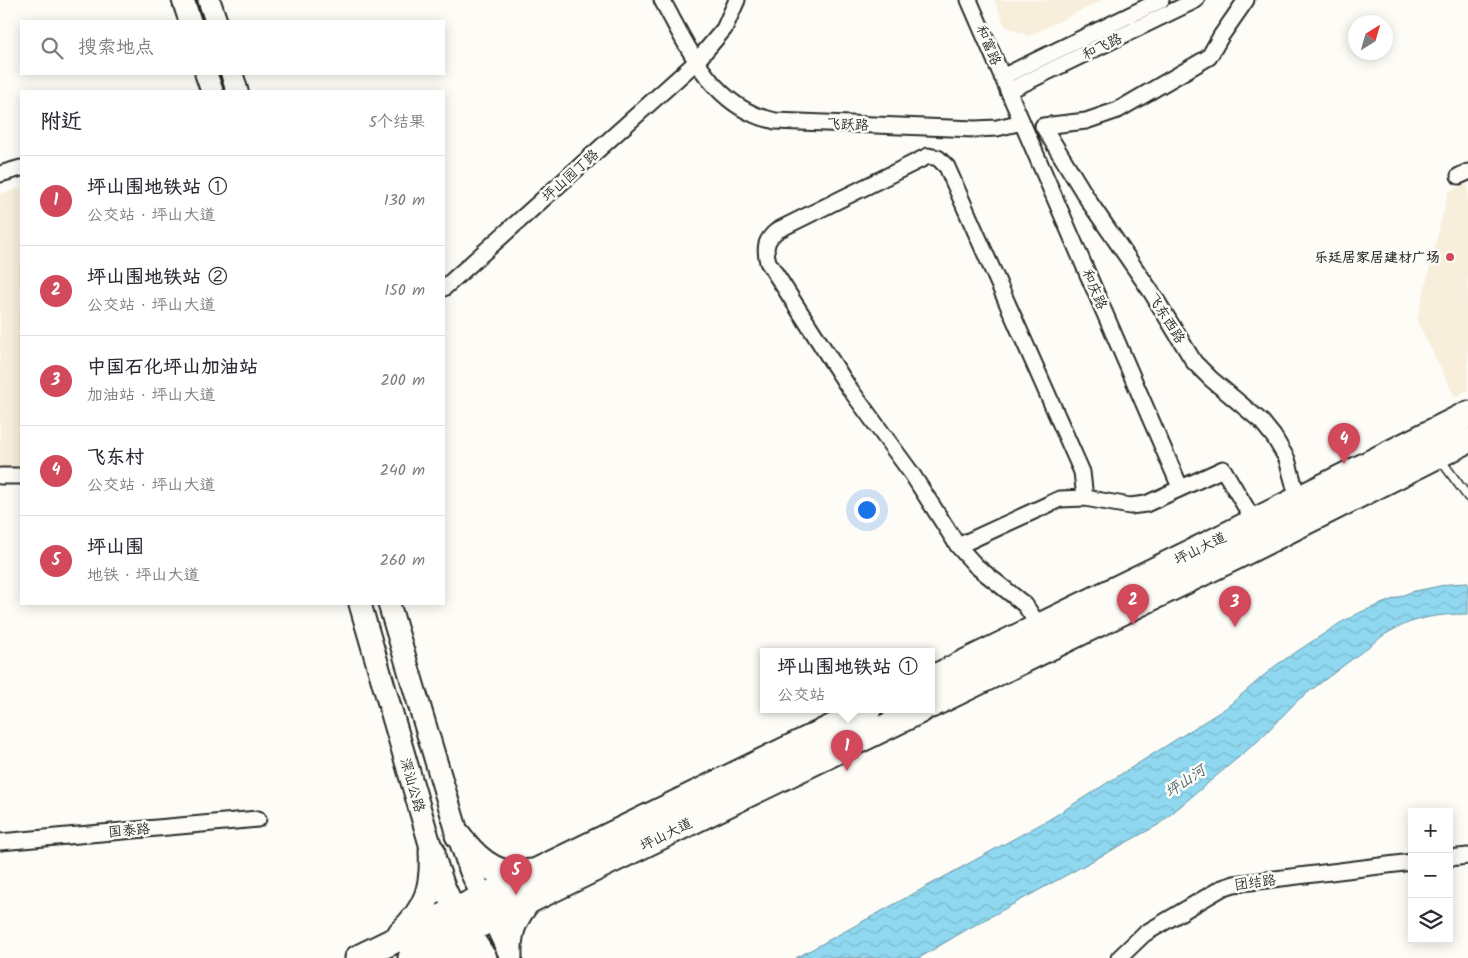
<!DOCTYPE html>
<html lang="zh">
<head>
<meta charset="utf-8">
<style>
  body { margin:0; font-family:Kalam,"LXGW WenKai TC",sans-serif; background:#f2f2f3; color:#2b2b33 }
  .controls { position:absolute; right:15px; bottom:15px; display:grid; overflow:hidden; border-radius:0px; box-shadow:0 2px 12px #0003 }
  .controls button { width:45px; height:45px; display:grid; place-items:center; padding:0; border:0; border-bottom:1px solid #e1e1e2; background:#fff; color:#2b2b33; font:25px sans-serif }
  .compass { position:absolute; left:1348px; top:15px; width:45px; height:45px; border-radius:50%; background:#fff; box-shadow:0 2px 12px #0003; rotate:37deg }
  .you { position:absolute; left:866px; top:509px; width:18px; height:18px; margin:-12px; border:4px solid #fff; border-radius:50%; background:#1a73e8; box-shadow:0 0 0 8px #1a73e833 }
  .badge { display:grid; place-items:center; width:32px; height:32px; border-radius:50%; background:#d1495b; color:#fff; font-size:16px; font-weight:700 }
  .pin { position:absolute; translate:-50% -41px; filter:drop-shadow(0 1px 2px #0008) }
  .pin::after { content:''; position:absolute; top:26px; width:18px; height:15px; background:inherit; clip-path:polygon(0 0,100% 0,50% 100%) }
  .popup { position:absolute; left:760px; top:648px; width:175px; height:65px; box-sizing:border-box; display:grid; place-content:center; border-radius:0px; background:#fff; filter:drop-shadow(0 1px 4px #0005); font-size:16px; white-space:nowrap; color:#7c7c81 }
  .popup b { font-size:19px; color:#2b2b33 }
  .popup::after { content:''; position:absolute; left:50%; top:100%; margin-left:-10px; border:10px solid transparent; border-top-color:#fff }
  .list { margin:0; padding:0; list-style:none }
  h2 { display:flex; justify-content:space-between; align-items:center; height:65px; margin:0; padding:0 20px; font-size:21px }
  h2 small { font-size:16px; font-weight:400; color:#7c7c81 }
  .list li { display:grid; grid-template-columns:32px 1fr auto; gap:15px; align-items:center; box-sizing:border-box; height:90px; padding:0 20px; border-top:1px solid #e1e1e2 }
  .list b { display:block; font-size:19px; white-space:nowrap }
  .list p { margin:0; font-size:16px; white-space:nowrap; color:#7c7c81 }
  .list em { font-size:16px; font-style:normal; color:#7c7c81 }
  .icon { flex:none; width:28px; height:28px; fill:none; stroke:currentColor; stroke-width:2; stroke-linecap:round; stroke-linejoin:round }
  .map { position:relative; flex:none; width:1468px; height:958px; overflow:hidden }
  .search { position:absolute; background:#fff; box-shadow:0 2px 12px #0003; left:20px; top:20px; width:425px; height:55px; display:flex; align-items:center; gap:12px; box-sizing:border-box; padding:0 18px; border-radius:0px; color:#7c7c81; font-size:19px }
  .panel { position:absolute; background:#fff; box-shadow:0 2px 12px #0003; left:20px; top:90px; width:425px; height:515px; border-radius:0px }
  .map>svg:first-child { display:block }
  .built { fill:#f8eedc }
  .water { fill:url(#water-waves); stroke:#6793a1 }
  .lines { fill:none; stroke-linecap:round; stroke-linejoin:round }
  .service-casing { stroke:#2b2b2b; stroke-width:11 }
  .minor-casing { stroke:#2b2b2b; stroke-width:19 }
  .secondary-casing { stroke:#2b2b2b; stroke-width:25 }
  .trunk-casing { stroke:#2b2b2b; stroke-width:29 }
  .service { stroke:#fdfcf7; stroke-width:8 }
  .minor { stroke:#fdfcf7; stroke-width:15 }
  .secondary { stroke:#fdfcf7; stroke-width:21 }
  .trunk { stroke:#fdfcf7; stroke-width:25 }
  .poi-dot { fill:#d1495b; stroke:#fdfcf7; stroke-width:2 }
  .labels { text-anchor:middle; stroke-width:5; stroke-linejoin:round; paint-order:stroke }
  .street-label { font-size:14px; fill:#2b2b2b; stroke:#fdfcf7 }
  .poi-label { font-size:14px; font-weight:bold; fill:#2b2b2b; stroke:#fdfcf7; text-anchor:end }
  .water-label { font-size:15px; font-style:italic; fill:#495f66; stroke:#fdfcf7 }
</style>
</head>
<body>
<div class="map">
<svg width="1468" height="958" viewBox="0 0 1468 958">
  <defs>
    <pattern id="water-waves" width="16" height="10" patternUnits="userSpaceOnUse" patternTransform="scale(1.25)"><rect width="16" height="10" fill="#8fd8f0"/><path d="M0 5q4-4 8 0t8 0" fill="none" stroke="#7cbace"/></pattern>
  </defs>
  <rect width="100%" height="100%" fill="#fdfcf7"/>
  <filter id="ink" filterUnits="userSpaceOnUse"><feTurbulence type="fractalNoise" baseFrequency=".02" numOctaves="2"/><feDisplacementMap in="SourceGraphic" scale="10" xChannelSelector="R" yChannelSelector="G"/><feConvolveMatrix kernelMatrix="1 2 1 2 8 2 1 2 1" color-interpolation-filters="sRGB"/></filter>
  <g filter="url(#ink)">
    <!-- built -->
    <path class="built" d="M994,0H1103L1029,36L1005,26Z
      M1468,183V390L1455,397L1417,321L1448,192Z
      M21,188V467L10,474L0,472V194Z"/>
    <!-- water -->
    <path class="water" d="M1468,583V614C1436,614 1412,618 1384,635L1298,700L1258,741L1158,825L966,930L919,958H796L1050,819L1226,708L1275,666L1340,623L1361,612L1411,592L1449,584Z"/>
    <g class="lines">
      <defs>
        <path id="service" d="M1440,459L1468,497"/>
        <path id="minor" d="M662,0C686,43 706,93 753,114C759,117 768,119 775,121L975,129L997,128L1022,122
          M969,0L1180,487
          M1246,0L1221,36L1209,57L1118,110L1086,121L1043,126L1090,203L1152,293L1194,362L1211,379L1262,422L1274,437L1287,459L1298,499
          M1002,77L1161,0
          M1008,91L1196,0
          M0,174L21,168
          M1459,176L1468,172
          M444,288L696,62L724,29L737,0
          M0,476H21
          M958,546L1060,499L1085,498L1130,506L1146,504L1223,469L1254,521
          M1039,626L1025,605L976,566L958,546L912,474L847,385L768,262C764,247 766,239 778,230L928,156L938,158L947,167L1082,472L1085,498
          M0,842L258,819
          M1449,858L1468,856
          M1119,958L1144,934L1222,888L1234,884L1412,862"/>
        <path id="secondary" d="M183,0L190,21
          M209,0L216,21
          M206,74L212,91
          M232,74L237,91
          M360,604L432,851L443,884L455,911L486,958
          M389,604L458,835L471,872L511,957
          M511,956C510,931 516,919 532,899"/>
        <path id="trunk" d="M931,679L1225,536L1468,414
          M931,705L1235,557L1468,440
          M458,835C475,859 499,881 530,872
          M401,933C428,908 434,886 432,851
          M425,952H444L469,958
          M358,958L868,710
          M411,958L921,710"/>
      </defs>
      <!-- service casing -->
      <use href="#service" class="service-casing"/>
      <!-- minor casing -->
      <use href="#minor" class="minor-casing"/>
      <!-- secondary casing -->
      <use href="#secondary" class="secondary-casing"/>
      <!-- trunk casing -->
      <use href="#trunk" class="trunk-casing"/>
      <!-- service -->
      <use href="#service" class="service"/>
      <!-- minor -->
      <use href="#minor" class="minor"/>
      <!-- secondary -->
      <use href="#secondary" class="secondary"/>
      <!-- trunk -->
      <use href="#trunk" class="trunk"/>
    </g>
  </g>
  <!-- markers -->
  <circle class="poi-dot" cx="1450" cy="257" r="5"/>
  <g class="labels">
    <!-- street labels -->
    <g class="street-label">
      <text transform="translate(989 45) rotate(67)" y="5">和富路</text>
      <text transform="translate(1102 46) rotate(-26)" y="5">和飞路</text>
      <text transform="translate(848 124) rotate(2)" y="5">飞跃路</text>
      <text transform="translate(570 175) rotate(-42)" y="5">坪山园丁路</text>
      <text transform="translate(1095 289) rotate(67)" y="5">和庆路</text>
      <text transform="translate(1167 318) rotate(58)" y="5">飞东西路</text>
      <text transform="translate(1200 548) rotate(-26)" y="5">坪山大道</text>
      <text transform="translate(413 785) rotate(74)" y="5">深汕公路</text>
      <text transform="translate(129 830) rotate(-5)" y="5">国泰路</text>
      <text transform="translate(666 834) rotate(-26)" y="5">坪山大道</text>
      <text transform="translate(1255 882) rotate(-8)" y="5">团结路</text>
    </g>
    <!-- poi labels -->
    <g class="poi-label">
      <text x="1440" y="262">乐廷居家居建材广场</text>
    </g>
    <!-- water labels -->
    <g class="water-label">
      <text transform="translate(1185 781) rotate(-34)" y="5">坪山河</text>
    </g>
  </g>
</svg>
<div class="controls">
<button>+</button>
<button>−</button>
<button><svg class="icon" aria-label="layers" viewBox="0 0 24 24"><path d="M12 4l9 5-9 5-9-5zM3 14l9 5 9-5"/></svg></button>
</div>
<svg class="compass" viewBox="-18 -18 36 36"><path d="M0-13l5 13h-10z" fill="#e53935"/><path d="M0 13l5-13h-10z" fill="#7c7c81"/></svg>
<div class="you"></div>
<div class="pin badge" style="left:847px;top:771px">1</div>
<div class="popup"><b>坪山围地铁站 ①</b>公交站</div>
<div class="pin badge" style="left:1133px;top:625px">2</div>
<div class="pin badge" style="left:1235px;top:627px">3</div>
<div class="pin badge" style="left:1344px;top:464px">4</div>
<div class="pin badge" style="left:516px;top:895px">5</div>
<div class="search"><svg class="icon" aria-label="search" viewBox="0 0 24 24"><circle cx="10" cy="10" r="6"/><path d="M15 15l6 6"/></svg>搜索地点</div>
<section class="panel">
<h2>附近<small>5个结果</small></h2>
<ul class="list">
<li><span class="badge">1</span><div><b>坪山围地铁站 ①</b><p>公交站 · 坪山大道</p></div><em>130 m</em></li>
<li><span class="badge">2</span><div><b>坪山围地铁站 ②</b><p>公交站 · 坪山大道</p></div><em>150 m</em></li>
<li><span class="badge">3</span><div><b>中国石化坪山加油站</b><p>加油站 · 坪山大道</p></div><em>200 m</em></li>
<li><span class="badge">4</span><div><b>飞东村</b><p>公交站 · 坪山大道</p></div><em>240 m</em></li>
<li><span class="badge">5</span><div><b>坪山围</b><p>地铁 · 坪山大道</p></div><em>260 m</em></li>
</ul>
</section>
</div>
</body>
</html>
